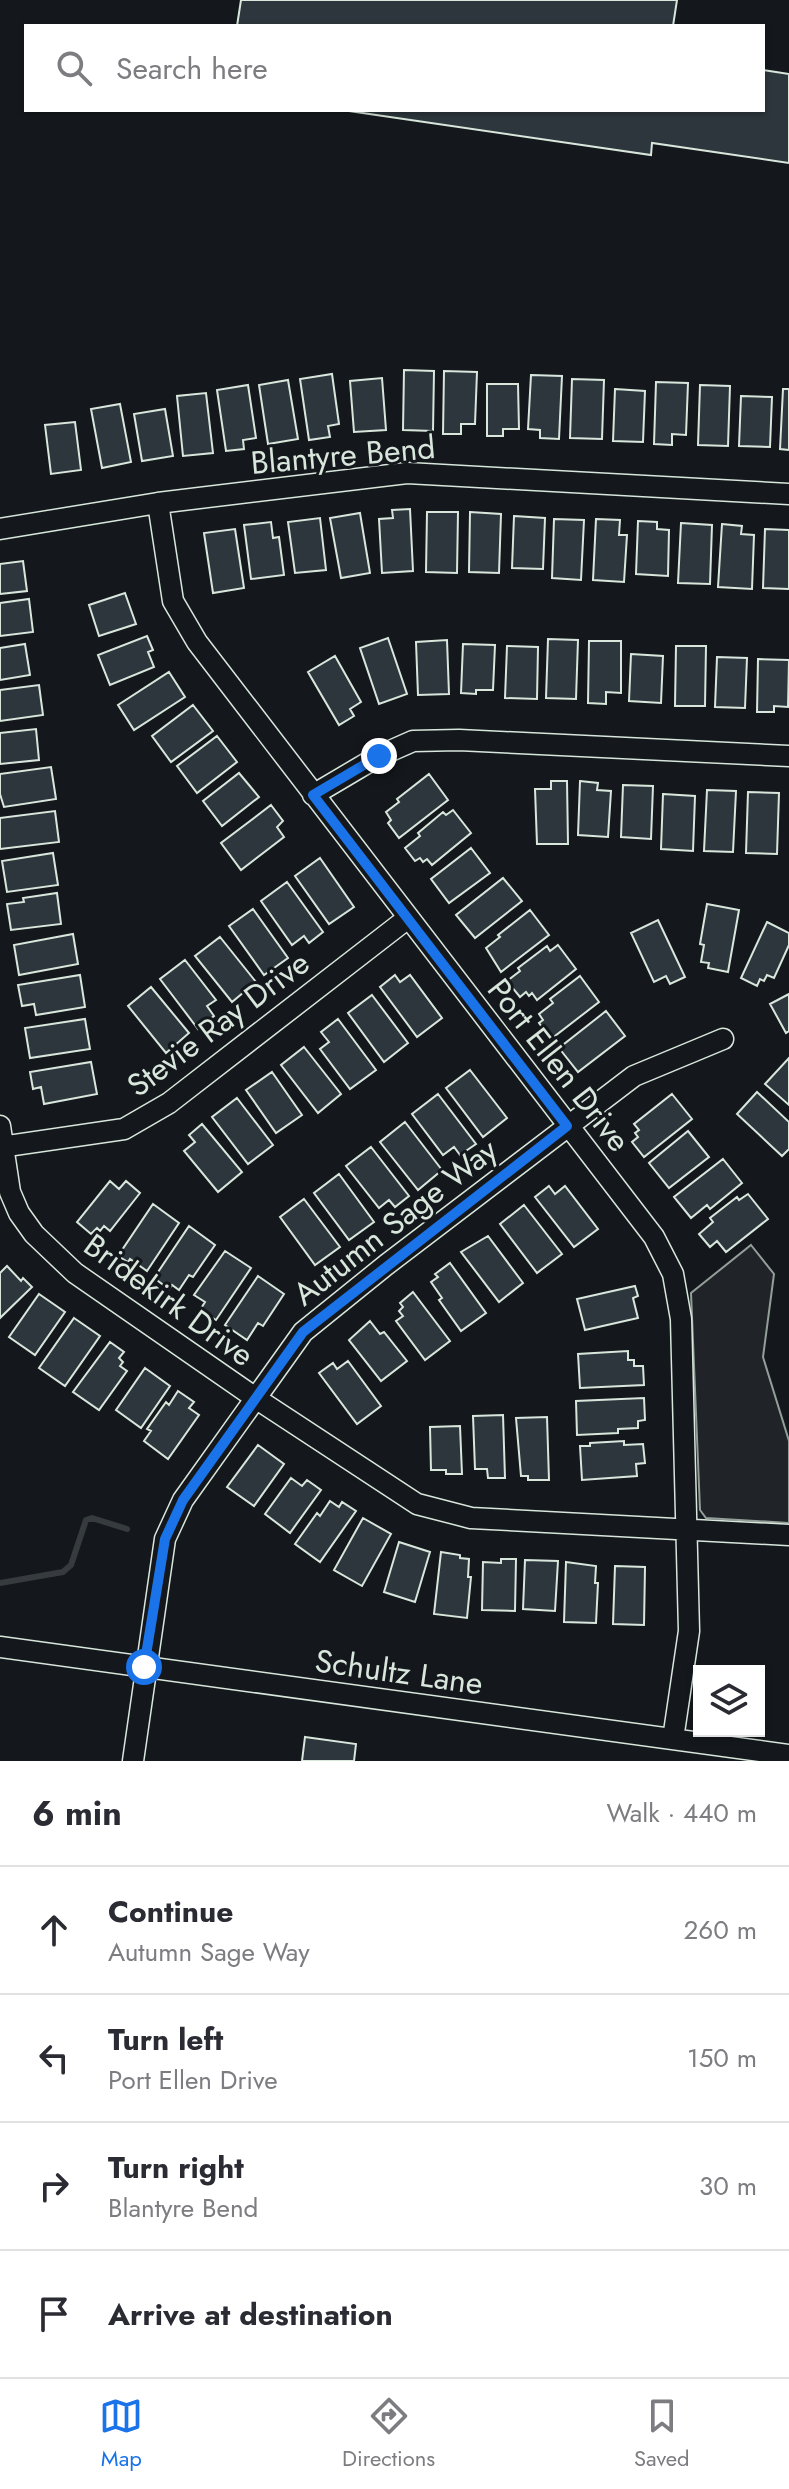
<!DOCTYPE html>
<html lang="en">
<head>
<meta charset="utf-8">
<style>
  body { margin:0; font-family:Jost,sans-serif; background:#f7f7f7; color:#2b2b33 }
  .controls { position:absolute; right:24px; bottom:24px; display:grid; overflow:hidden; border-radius:0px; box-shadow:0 2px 6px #0004 }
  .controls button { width:72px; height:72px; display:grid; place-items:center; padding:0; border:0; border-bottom:2px solid #e1e1e2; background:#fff; color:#2b2b33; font:40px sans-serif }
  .stop { position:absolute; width:24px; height:24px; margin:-18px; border:6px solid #1a73e8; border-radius:50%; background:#fff }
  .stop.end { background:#1a73e8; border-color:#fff; box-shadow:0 2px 8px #0008 }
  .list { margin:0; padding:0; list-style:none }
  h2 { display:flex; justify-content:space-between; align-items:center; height:104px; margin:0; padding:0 32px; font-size:34px }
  h2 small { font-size:26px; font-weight:400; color:#7c7c81 }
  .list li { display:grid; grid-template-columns:52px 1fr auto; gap:24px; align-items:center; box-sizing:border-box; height:128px; padding:0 32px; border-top:2px solid #e1e1e2 }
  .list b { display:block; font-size:30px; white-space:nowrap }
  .list p { margin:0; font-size:26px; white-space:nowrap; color:#7c7c81 }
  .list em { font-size:26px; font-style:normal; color:#7c7c81 }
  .icon { flex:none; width:44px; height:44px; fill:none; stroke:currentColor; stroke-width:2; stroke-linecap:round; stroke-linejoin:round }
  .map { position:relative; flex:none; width:789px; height:1761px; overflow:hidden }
  .search { position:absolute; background:#fff; box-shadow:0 2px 6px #0004; left:24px; right:24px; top:24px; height:88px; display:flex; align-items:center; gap:20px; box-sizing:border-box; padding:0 28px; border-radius:0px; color:#7c7c81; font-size:30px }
  .sheet { height:616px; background:#fff }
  nav { display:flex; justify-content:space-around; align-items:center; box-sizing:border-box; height:112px; border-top:2px solid #e1e1e2; background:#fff; font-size:22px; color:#7c7c81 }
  nav a { display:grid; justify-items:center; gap:4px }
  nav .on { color:#1a73e8 }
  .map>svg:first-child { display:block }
  .green { fill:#202428; stroke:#939e99; stroke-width:2 }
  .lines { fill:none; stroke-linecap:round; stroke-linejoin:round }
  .stream { stroke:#363b3e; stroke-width:6 }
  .building { fill:#2c363c; stroke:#d8e6dc; stroke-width:2 }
  .minor-casing { stroke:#d8e6dc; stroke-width:23 }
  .minor { stroke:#14181c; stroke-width:20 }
  .route { stroke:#1a73e8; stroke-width:10 }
  .labels { text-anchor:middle; stroke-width:6; stroke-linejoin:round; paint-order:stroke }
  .street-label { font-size:32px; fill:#d8e6dc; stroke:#14181c }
</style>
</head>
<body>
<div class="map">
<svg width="789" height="1761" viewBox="0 0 789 1761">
  <rect width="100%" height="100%" fill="#14181c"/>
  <!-- green -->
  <path class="green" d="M751,1245L774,1274L763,1357L789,1441V1523L706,1518L700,1510L691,1293Z"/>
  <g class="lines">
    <!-- stream -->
    <path class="stream" d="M0,1583L63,1572L71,1565L86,1520L92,1518L127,1529"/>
  </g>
  <!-- building -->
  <path class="building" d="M241,0H677L673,26H237Z
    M763,70L789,74V163L652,143L651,155L342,110H763Z
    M404,370L434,371L433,431L403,430Z
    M444,371L477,372L475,424H461V434H443Z
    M332,374L339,424L328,426L330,437L309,440L300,379Z
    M531,375L562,376L559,439L540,438V430L528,429Z
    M382,378L386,430L354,432L350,381Z
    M572,379L604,380L602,439L570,438Z
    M288,380L298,439L268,444L259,385Z
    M656,382L688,383L686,435L672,434V445L654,444Z
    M487,384H518L519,429H503V436H487Z
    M248,385L256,438L243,440L244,449L226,451L217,390Z
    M700,385L730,386L728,446L698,445Z
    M615,389L645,391L643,442L613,441Z
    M783,389H789V450L780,449Z
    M206,393L213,453L183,456L177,396Z
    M741,396L772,397L770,447L739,446Z
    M120,404L131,462L102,468L91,409Z
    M165,409L173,456L142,461L134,414Z
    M75,422L81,470L51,474L45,425Z
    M410,509L413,571L382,573L379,519L393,518L392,510Z
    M427,512H458L457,573L426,572Z
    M470,512L501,514L499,573L469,572Z
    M360,513L370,573L341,578L330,518Z
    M514,516L545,518L543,569L512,568Z
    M320,518L326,570L295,573L288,522Z
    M554,519L584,520L581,580L552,578Z
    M596,519L620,520L619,535H627L624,582L593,580Z
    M638,521L657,522V529L669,530L668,576L636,574Z
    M271,522L273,538L279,537L284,575L251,579L244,525Z
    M681,523L712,525L710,584L678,583Z
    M722,524L742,526L741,534L754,535L752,589L718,587Z
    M235,529L244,588L213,593L204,533Z
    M765,529L789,530V589L763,588Z
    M23,561L27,591L0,594V564Z
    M125,593L136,624L99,636L89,605Z
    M29,599L33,632L0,636V603Z
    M147,636L153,650L148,652L154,667L110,685L98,655Z
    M388,638L407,694L379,704L360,648Z
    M548,639L578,640L576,699L546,698Z
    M447,640L449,694L418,695L416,642Z
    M589,641H621V693L606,692V704L588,703Z
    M25,644L30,675L0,680V648Z
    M463,644L495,645L493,690H476V694L461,693Z
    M507,646L538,647L537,699L505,698Z
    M676,646H706L705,706H675Z
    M631,654L663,656L661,703L629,701Z
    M335,656L361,702L350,709L354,716L339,725L308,672Z
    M717,657L747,658L745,708L715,707Z
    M758,659L789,660L788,707L774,706V712H757Z
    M169,672L185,697L134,730L118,705Z
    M39,685L43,715L0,721V690Z
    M193,705L213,731L171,762L152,736Z
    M36,729L39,760L0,764V733Z
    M217,736L237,762L197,793L177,766Z
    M51,767L56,799L4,807L0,794V774Z
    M239,773L259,797L222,826L203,801Z
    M429,774L448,800L399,838L388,823L391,820L386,812L399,802L397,799Z
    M551,781H567L568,844H537L535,789H551Z
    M580,781L598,783L597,790L611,791L608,837L578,835Z
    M623,785L653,786L651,839L621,837Z
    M707,790L736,791L733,852L704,851Z
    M748,792L779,793L777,854L746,853Z
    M663,794L695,796L693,851L661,849Z
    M271,805L283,821L277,827L284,837L241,870L221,843Z
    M453,810L471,833L432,865L427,859L423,862L420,858L415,861L405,848L420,836L418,833L443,812L446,815Z
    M55,811L59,842L0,849V818Z
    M471,848L490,873L449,903L431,879Z
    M53,853L58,885L7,892L2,861Z
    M320,858L354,907L329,924L295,876Z
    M503,878L522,901L475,938L456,915Z
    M287,882L323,932L309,943L304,936L292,945L261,901Z
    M57,893L61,924L11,930L7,904L24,902L23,898Z
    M707,904L739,910L728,972L708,968L709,963L701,962L704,945L700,944Z
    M253,909L288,958L264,975L229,926Z
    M530,910L549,935L501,972L486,948L500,937L498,935Z
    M658,920L685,977L670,984L666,976L654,982L631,933Z
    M767,922L789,933V945L774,978L767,975L764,981L760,979L757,986L741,978Z
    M73,934L78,964L19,975L14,945Z
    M220,937L256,982L232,1002L195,956Z
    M558,945L576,969L537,1000L532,993L529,996L526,992L520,997L507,981L520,971L518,968L547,946L550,951Z
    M185,960L216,1000L207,1006L214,1016L198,1029L160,979Z
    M80,975L85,1007L36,1015L34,1004L22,1006L18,985Z
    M395,975L400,982L410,975L442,1018L417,1037L380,987Z
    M580,976L599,1002L551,1039L539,1023L543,1020L539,1014L553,1003L550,999Z
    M151,987L189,1033L166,1053L128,1006Z
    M789,994V1031L786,1033L770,1004Z
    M372,995L408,1043L384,1062L348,1013Z
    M606,1011L625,1036L578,1072L559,1048Z
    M85,1019L90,1049L30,1058L25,1028Z
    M338,1019L376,1070L350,1089L320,1049L329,1042L321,1032Z
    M304,1047L341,1094L318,1113L281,1065Z
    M789,1058V1105L765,1084Z
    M91,1062L97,1094L44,1104L41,1087L33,1089L30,1072Z
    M470,1070L507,1118L483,1137L446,1088Z
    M272,1072L302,1115L276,1133L246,1090Z
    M757,1092L789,1122V1149L782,1156L737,1114Z
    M438,1094L476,1144L460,1155L454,1147L443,1155L412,1114Z
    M672,1094L692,1119L644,1157L632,1142L638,1137L635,1133L639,1130L634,1124Z
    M237,1098L273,1145L248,1164L212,1117Z
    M405,1122L442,1170L418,1190L380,1142Z
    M202,1124L242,1172L218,1192L184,1151L195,1142L189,1135Z
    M688,1131L709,1157L669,1188L649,1163Z
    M371,1147L409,1196L395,1207L389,1200L379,1208L346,1166Z
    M723,1159L742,1183L710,1209L707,1205L691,1218L674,1197Z
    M339,1174L374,1222L349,1240L314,1193Z
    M110,1181L119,1189L126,1181L140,1193L110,1231L104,1226L100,1231L97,1228L91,1234L77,1222Z
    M549,1186L555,1194L565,1186L598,1229L574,1247L535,1197Z
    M748,1194L768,1219L726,1252L717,1241L710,1247L699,1234L713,1222L710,1218L737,1197L739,1200Z
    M304,1199L340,1247L315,1265L280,1217Z
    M153,1204L179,1223L147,1271L130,1259L128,1262L118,1256Z
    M524,1205L562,1254L537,1273L500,1224Z
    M189,1226L215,1245L193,1277L189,1275L179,1290L172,1285L169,1289L154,1278Z
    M488,1236L523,1283L499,1302L461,1252Z
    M225,1251L251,1268L216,1320L200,1310L205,1302L194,1295Z
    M450,1263L486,1313L461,1331L439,1300L442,1298L431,1282L438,1277L435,1274Z
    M7,1266L21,1281L23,1278L32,1287L0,1318V1273Z
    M258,1276L284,1294L263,1326L258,1323L247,1340L225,1325Z
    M635,1286L638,1296L633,1298L638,1318L585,1330L577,1299Z
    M413,1292L450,1341L425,1360L396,1321L403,1316L399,1311L403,1307L400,1303Z
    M39,1294L65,1312L35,1355L9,1337Z
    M74,1318L100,1336L65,1386L39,1368Z
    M370,1321L380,1334L384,1332L407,1361L381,1381L349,1340Z
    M110,1342L124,1352L119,1358L123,1362L120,1366L127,1371L99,1410L73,1392Z
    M628,1351V1360H634V1366H643L644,1385L580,1388L578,1354Z
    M348,1361L381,1406L357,1424L319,1373L333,1363L337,1369Z
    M145,1368L170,1386L141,1428L116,1410Z
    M178,1391L194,1402L189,1408L199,1415L168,1459L144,1441L151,1431L147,1429L166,1402L169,1405Z
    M644,1398L645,1420L638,1421V1428L618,1429V1433L577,1435L576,1401Z
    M503,1415L505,1478H488L487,1469H475L473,1416Z
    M547,1417L549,1480H528V1476H521L516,1418Z
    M460,1426L462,1474H446V1470H431L430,1427Z
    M624,1441V1445L643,1444L645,1463L636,1464L637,1476L582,1480L580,1446H590V1443Z
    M258,1445L284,1464L254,1506L227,1487Z
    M291,1478L302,1486L307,1480L321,1490L290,1533L265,1514Z
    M330,1501L339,1507L342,1502L356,1511L320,1562L295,1544L317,1513L320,1516Z
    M363,1518L391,1534L362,1586L334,1570Z
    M399,1542L430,1552L415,1602L384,1592Z
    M441,1552L460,1555V1558L469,1559L468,1577H471L467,1618L434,1614Z
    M501,1559H516L515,1611L482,1610L483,1562L501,1563Z
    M525,1560L558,1561L555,1611L523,1609Z
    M566,1562L596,1566L595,1583H598L596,1623L564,1622Z
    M615,1566L645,1567L644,1625L613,1624Z
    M305,1737L356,1744L354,1761H302Z"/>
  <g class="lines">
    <defs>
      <path id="minor" d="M158,503L173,601L197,642L654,1237L673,1274L681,1319L689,1631L673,1739
        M0,529L158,503L407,473L789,494
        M313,795L379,756L413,741L459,740L789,756
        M0,1126L10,1192L19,1213L34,1234L75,1273L257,1399L417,1504L471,1518L789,1535
        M0,1147L124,1129L169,1103L408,918
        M0,1647L789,1755
        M133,1761L165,1539L183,1500L303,1332L386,1265L634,1076L723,1039"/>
    </defs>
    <!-- minor casing -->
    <use href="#minor" class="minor-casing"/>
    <!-- minor -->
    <use href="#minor" class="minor"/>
  </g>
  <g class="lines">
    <!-- route -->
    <path class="route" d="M144,1667L165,1539L183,1500L303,1332L567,1126L313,795L379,756"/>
  </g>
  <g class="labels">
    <!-- street labels -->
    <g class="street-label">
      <text transform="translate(343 455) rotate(-5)" y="11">Blantyre Bend</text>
      <text transform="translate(218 1024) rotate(-37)" y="11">Stevie Ray Drive</text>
      <text transform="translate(559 1065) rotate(52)" y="11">Port Ellen Drive</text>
      <text transform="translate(395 1222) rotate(-38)" y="11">Autumn Sage Way</text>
      <text transform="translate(169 1300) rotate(36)" y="11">Bridekirk Drive</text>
      <text transform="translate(399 1672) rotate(8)" y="11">Schultz Lane</text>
    </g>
  </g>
</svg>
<div class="controls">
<button><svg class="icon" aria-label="layers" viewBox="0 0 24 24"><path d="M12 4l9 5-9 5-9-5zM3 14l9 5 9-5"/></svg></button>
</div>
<div class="stop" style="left:144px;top:1667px"></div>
<div class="stop end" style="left:379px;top:756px"></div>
<div class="search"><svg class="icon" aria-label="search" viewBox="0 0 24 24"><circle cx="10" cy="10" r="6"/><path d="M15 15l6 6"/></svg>Search here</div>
</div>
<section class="sheet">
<h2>6 min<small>Walk · 440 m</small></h2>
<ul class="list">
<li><svg class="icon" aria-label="ahead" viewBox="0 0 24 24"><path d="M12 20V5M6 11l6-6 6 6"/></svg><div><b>Continue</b><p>Autumn Sage Way</p></div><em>260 m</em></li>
<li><svg class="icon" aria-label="left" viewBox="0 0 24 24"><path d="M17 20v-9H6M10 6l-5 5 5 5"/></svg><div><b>Turn left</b><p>Port Ellen Drive</p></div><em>150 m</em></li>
<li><svg class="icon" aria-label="right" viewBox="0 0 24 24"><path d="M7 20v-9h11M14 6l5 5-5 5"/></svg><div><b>Turn right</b><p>Blantyre Bend</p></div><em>30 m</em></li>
<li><svg class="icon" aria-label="arrive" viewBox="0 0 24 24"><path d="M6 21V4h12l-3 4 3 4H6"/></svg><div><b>Arrive at destination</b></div></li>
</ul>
</section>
<nav>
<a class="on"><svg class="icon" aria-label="map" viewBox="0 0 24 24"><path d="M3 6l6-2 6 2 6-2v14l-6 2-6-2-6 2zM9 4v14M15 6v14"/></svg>Map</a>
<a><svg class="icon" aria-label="directions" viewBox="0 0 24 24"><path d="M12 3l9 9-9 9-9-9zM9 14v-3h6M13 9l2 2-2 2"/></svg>Directions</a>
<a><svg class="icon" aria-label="saved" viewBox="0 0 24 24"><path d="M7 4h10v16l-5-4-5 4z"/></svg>Saved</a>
</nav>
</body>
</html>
